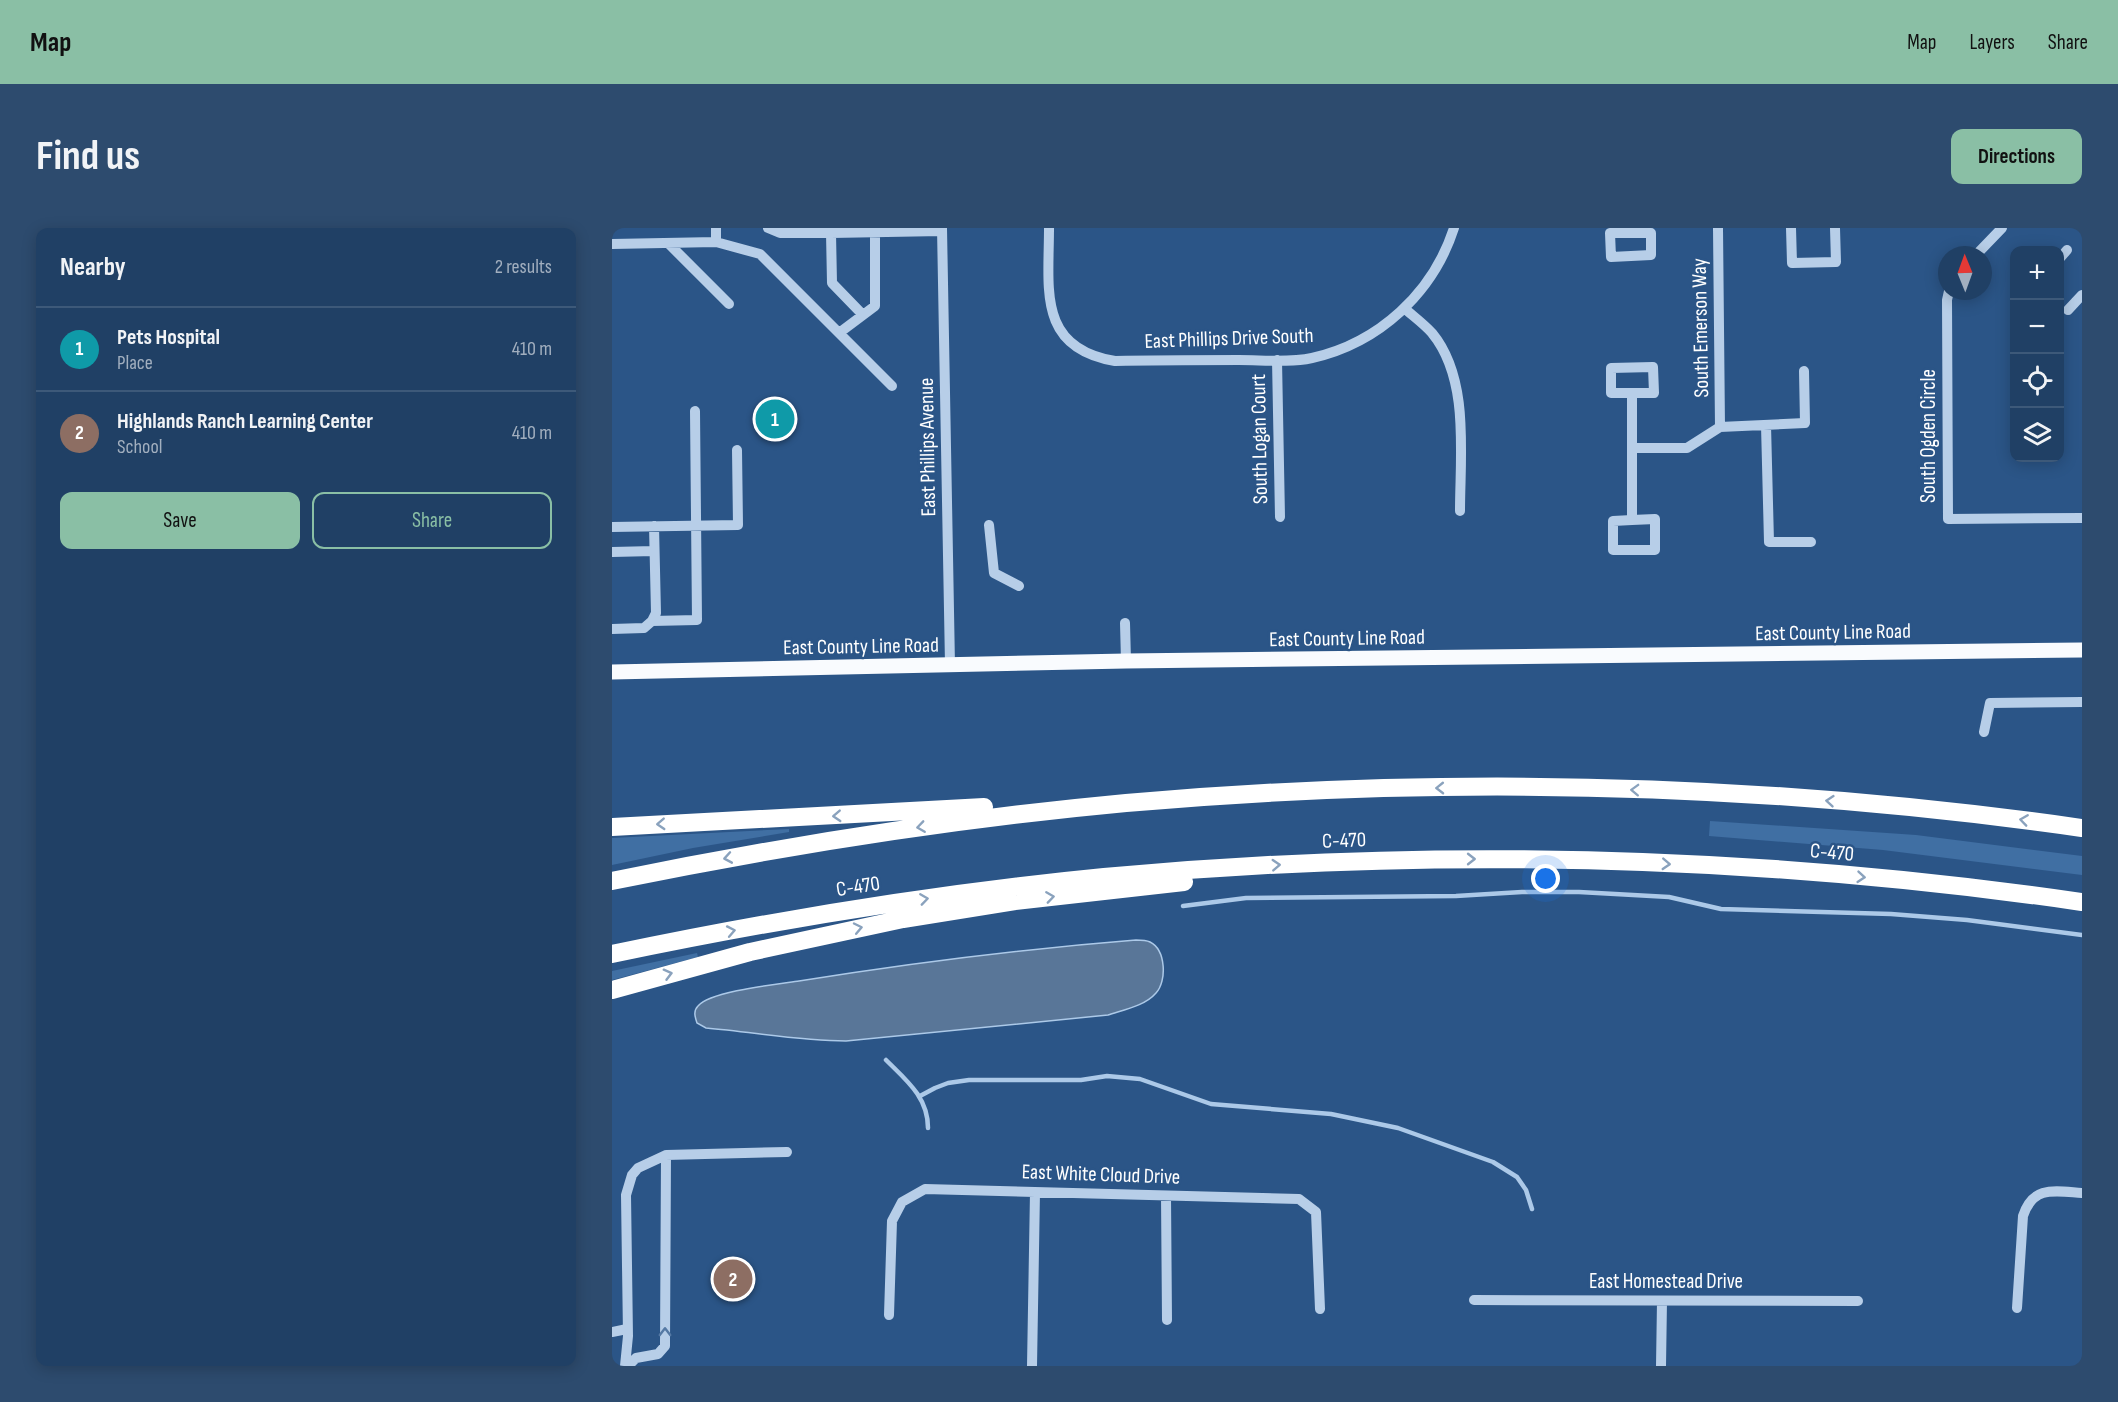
<!DOCTYPE html>
<html lang="en">
<head>
<meta charset="utf-8">
<style>
  body { margin:0; font-family:"Sofia Sans Condensed",sans-serif; background:#2d4b6e; color:#f1f3f6 }
  .controls { position:absolute; right:18px; top:18px; display:grid; overflow:hidden; border-radius:12px; box-shadow:0 3px 15px #0003 }
  .controls button { width:54px; height:54px; display:grid; place-items:center; padding:0; border:0; border-bottom:2px solid #3d5979; background:#204065; color:#f1f3f6; font:30px sans-serif }
  .compass { position:absolute; left:1326px; top:18px; width:54px; height:54px; border-radius:50%; background:#204065; box-shadow:0 3px 15px #0003; rotate:359deg }
  .you { position:absolute; left:934px; top:651px; width:21px; height:21px; margin:-15px; border:4px solid #fff; border-radius:50%; background:#1a73e8; box-shadow:0 0 0 9px #1a73e833 }
  .badge { display:grid; place-items:center; width:39px; height:39px; border-radius:50%; background:#8abfa5; color:#fff; font-size:20px; font-weight:700 }
  .pin { position:absolute; translate:-50% -50%; border:3px solid #fff; box-shadow:0 2px 6px #0006 }
  .list { margin:0; padding:0; list-style:none }
  h2 { display:flex; justify-content:space-between; align-items:center; height:78px; margin:0; padding:0 24px; font-size:26px }
  h2 small { font-size:20px; font-weight:400; color:#a2afbf }
  .list li { display:grid; grid-template-columns:39px 1fr auto; gap:18px; align-items:center; box-sizing:border-box; height:84px; padding:0 24px; border-top:2px solid #3d5979 }
  .list b { display:block; font-size:22px; white-space:nowrap }
  .list p { margin:0; font-size:20px; white-space:nowrap; color:#a2afbf }
  .list em { font-size:20px; font-style:normal; color:#a2afbf }
  .actions { display:flex; gap:12px; padding:18px 24px }
  .actions a { flex:1; padding:14px 0; border:2px solid #8abfa5; border-radius:12px; text-align:center; font-size:21px; color:#8abfa5 }
  .actions .main { background:#8abfa5; color:#111 }
  .icon { flex:none; width:33px; height:33px; fill:none; stroke:currentColor; stroke-width:2; stroke-linecap:round; stroke-linejoin:round }
  .map { position:relative; flex:none; width:1470px; height:1138px; overflow:hidden; border-radius:12px }
  header { display:flex; align-items:center; gap:36px; box-sizing:border-box; height:84px; padding:0 30px; background:#8abfa5; color:#111 }
  header strong { font-size:28px }
  nav { display:flex; gap:33px; margin-inline-start:auto; font-size:21px }
  .intro { display:flex; align-items:center; justify-content:space-between; box-sizing:border-box; height:144px; padding:0 36px }
  h1 { margin:0; font-size:42px }
  .button { padding:15px 27px; border-radius:12px; background:#8abfa5; color:#111; font-size:21px; font-weight:700 }
  main { display:flex; gap:36px; padding:0 36px }
  aside { flex:1; background:#204065; border-radius:12px; box-shadow:0 3px 15px #0003 }
  .map>svg:first-child { display:block }
  .green { fill:#406fa3 }
  .water { fill:#597698; stroke:#acc9e8; stroke-width:1.5 }
  .lines { fill:none; stroke-linecap:round; stroke-linejoin:round }
  .stream { stroke:#acc9e8; stroke-width:4.5 }
  .minor { stroke:#b7cee8; stroke-width:10 }
  .major { stroke:#f9fbfe; stroke-width:15 }
  .highway { stroke:#fff; stroke-width:18 }
  .oneway { stroke:#8aa2bd }
  .oneway2 { stroke:#5579a4 }
  .labels { text-anchor:middle; stroke-width:5; stroke-linejoin:round; paint-order:stroke }
  .street-label { font-size:21px; fill:#fff; stroke:#2b5587 }
</style>
</head>
<body>
<header>
<strong>Map</strong>
<nav><a>Map</a><a>Layers</a><a>Share</a></nav>
</header>
<div class="intro"><h1>Find us</h1><a class="button">Directions</a></div>
<main>
<aside>
<h2>Nearby<small>2 results</small></h2>
<ul class="list">
<li><span class="badge" style="background:#0f9aa8">1</span><div><b>Pets Hospital</b><p>Place</p></div><em>410 m</em></li>
<li><span class="badge" style="background:#8d6e63">2</span><div><b>Highlands Ranch Learning Center</b><p>School</p></div><em>410 m</em></li>
</ul>
<div class="actions"><a class="main">Save</a><a>Share</a></div>
</aside>
<div class="map">
<svg width="1470" height="1138" viewBox="0 0 1470 1138">
  <rect width="100%" height="100%" fill="#2b5587"/>
  <!-- green -->
  <path class="green" d="M1098,593L1304,607L1470,628V647L1271,622L1097,608Z
    M177,601V604L81,620L0,637V610Z
    M85,725L86,729L0,752V743Z"/>
  <!-- water -->
  <path class="water" d="M524,712C528,712 534,712 538,714C554,722 555,753 544,765C533,778 511,782 496,787L234,813C187,813 141,804 94,800L85,795C83,789 81,783 86,778C98,763 167,756 187,753C299,735 411,721 524,712Z"/>
  <g class="lines">
    <!-- stream -->
    <path class="stream" d="M571,678L634,670L844,668L910,664H967L1057,669L1109,681L1279,686L1355,692L1470,707
      M274,832C294,852 316,869 316,900
      M308,868L323,860L336,855L357,852H469L495,848L528,851L599,876L719,886L786,900L881,934L905,949L914,962L920,981"/>
    <!-- minor -->
    <path class="minor" d="M104,0V14
      M156,0L168,5H219
      M330,0L338,437
      M437,0C437,61 425,120 503,133C544,132 586,132 627,132C651,132 677,135 700,130C767,115 821,65 842,0
      M1106,0L1108,199
      M1179,0L1180,35L1224,34L1223,0
      M998,5H1039V27L999,29Z
      M56,15L117,76
      M0,16L104,14L148,26L280,158
      M1364,27L1390,0
      M1448,30L1455,22
      M1337,63L1335,72L1336,291L1470,290
      M792,80C801,88 812,96 820,105C858,151 848,227 848,283
      M1456,82L1470,67
      M251,87L220,55L219,5L330,3
      M227,105L263,78V0
      M665,132L668,289
      M1020,165H999V140L1041,139L1042,165H1020V220H1075L1108,199L1193,195L1192,143
      M1154,197L1157,314H1199
      M1020,220V292L1043,291V322H1001V293L1020,292
      M377,297L382,345L407,358
      M0,299L126,297L125,222
      M0,324L42,323
      M40,393L85,392L83,183
      M513,395L514,433
      M0,401L32,400L40,393L44,385L42,298
      M1372,504L1378,475L1470,474
      M554,968L555,1092
      M862,1072L1246,1073
      M1405,1080L1411,988C1421,957 1443,963 1470,965
      M277,1087L280,993L290,974L313,961L687,971L704,984L708,1081
      M0,1104L15,1101
      M13,1138L16,1108L14,967L20,947L26,940L54,927L175,924
      M16,1138L24,1130L46,1126L53,1118L54,927
      M420,1138L423,964
      M1049,1138L1050,1073"/>
    <!-- major -->
    <path class="major" d="M0,444L514,433L1470,422"/>
    <!-- highway -->
    <path class="highway" d="M0,599L372,579
      M0,653C170,618 341,591 514,575C831,547 1154,555 1470,600
      M0,726C162,692 327,665 492,649C817,619 1147,627 1470,674
      M0,762L138,724L291,691L403,673L572,654"/>
  </g>
  <!-- one-way arrows -->
  <defs><path id="oneway-chevron" d="M-2-3.5L2.5 0L-2 3.5" fill="none" stroke-width="1.6" stroke-linecap="round" stroke-linejoin="round" transform="scale(1.5)"/></defs>
  <g class="oneway">
    <use href="#oneway-chevron" transform="translate(828 560) rotate(179)"/>
    <use href="#oneway-chevron" transform="translate(1023 562) rotate(-178)"/>
    <use href="#oneway-chevron" transform="translate(1218 573) rotate(-175)"/>
    <use href="#oneway-chevron" transform="translate(225 588) rotate(177)"/>
    <use href="#oneway-chevron" transform="translate(1412 592) rotate(-172)"/>
    <use href="#oneway-chevron" transform="translate(49 596) rotate(177)"/>
    <use href="#oneway-chevron" transform="translate(309 599) rotate(172)"/>
    <use href="#oneway-chevron" transform="translate(116 630) rotate(170)"/>
    <use href="#oneway-chevron" transform="translate(859 631)"/>
    <use href="#oneway-chevron" transform="translate(1054 636) rotate(3)"/>
    <use href="#oneway-chevron" transform="translate(664 637) rotate(-3)"/>
    <use href="#oneway-chevron" transform="translate(1249 649) rotate(5)"/>
    <use href="#oneway-chevron" transform="translate(438 669) rotate(-8)"/>
    <use href="#oneway-chevron" transform="translate(312 671) rotate(-8)"/>
    <use href="#oneway-chevron" transform="translate(246 700) rotate(-12)"/>
    <use href="#oneway-chevron" transform="translate(119 703) rotate(-11)"/>
    <use href="#oneway-chevron" transform="translate(56 746) rotate(-15)"/>
  </g>
  <use class="oneway2" href="#oneway-chevron" transform="translate(53 1104) rotate(-90)"/>
  <g class="labels">
    <!-- street labels -->
    <g class="street-label">
      <text transform="translate(1088 100) rotate(-91)" y="7">South Emerson Way</text>
      <text transform="translate(617 110) rotate(-2)" y="7">East Phillips Drive South</text>
      <text transform="translate(1316 208) rotate(-90)" y="7">South Ogden Circle</text>
      <text transform="translate(647 211) rotate(-91)" y="7">South Logan Court</text>
      <text transform="translate(315 219) rotate(-91)" y="7">East Phillips Avenue</text>
      <text transform="translate(1221 404) rotate(-1)" y="7">East County Line Road</text>
      <text transform="translate(735 410) rotate(-1)" y="7">East County Line Road</text>
      <text transform="translate(249 418) rotate(-1)" y="7">East County Line Road</text>
      <text transform="translate(732 612) rotate(-2)" y="7">C-470</text>
      <text transform="translate(1220 624) rotate(5)" y="7">C-470</text>
      <text transform="translate(246 658) rotate(-9)" y="7">C-470</text>
      <text transform="translate(489 946) rotate(2)" y="7">East White Cloud Drive</text>
      <text x="1054" y="1060">East Homestead Drive</text>
    </g>
  </g>
</svg>
<div class="controls">
<button>+</button>
<button>−</button>
<button><svg class="icon" aria-label="locate" viewBox="0 0 24 24"><circle cx="12" cy="12" r="6"/><path d="M12 2v4M12 18v4M2 12h4M18 12h4"/></svg></button>
<button><svg class="icon" aria-label="layers" viewBox="0 0 24 24"><path d="M12 4l9 5-9 5-9-5zM3 14l9 5 9-5"/></svg></button>
</div>
<svg class="compass" viewBox="-18 -18 36 36"><path d="M0-13l5 13h-10z" fill="#e53935"/><path d="M0 13l5-13h-10z" fill="#a2afbf"/></svg>
<div class="you"></div>
<div class="pin badge" style="left:163px;top:191px;background:#0f9aa8">1</div>
<div class="pin badge" style="left:121px;top:1051px;background:#8d6e63">2</div>
</div>
</main>
</body>
</html>
